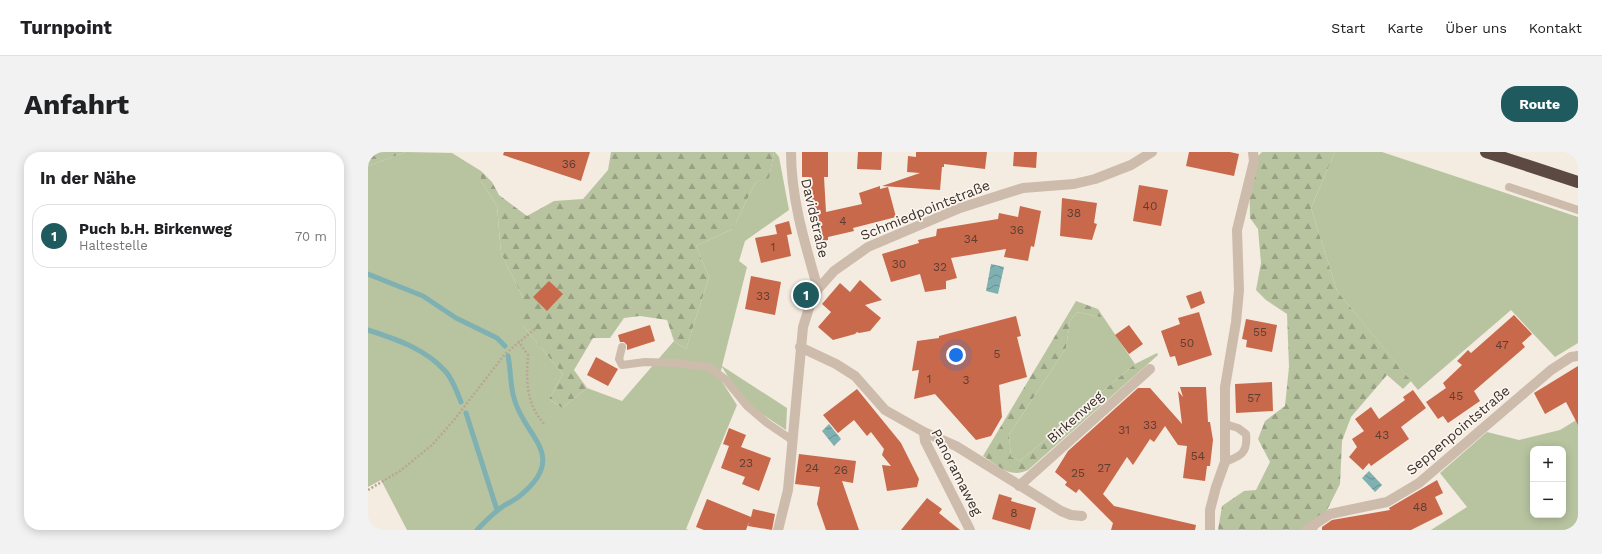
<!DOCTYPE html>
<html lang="de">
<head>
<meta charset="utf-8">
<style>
  body { margin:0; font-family:"Work Sans",sans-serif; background:#f2f2f2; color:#202124 }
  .controls { position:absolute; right:12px; bottom:12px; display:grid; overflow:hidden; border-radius:8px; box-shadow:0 2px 10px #0003 }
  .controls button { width:36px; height:36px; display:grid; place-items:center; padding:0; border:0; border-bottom:1px solid #e0e0e0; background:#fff; color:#202124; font:20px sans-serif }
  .you { position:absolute; left:588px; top:203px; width:14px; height:14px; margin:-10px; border:3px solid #fff; border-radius:50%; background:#1a73e8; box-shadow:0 0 0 6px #1a73e833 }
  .badge { display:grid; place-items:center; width:26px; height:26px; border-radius:50%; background:#1f5a5e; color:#fff; font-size:13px; font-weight:700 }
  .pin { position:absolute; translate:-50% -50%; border:2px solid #fff; box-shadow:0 1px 4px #0006 }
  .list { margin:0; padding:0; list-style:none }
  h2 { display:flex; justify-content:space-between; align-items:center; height:52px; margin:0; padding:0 16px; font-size:17px }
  h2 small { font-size:13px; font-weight:400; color:#757577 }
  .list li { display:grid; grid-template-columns:26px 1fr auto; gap:12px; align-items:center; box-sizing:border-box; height:64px; margin:0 8px 8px; padding:0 8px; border:1px solid #e0e0e0; border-radius:16px }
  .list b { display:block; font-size:15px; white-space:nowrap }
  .list p { margin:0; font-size:13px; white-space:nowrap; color:#757577 }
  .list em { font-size:13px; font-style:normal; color:#757577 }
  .map { position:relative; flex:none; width:1210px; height:378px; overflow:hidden; border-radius:16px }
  header { display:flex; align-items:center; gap:24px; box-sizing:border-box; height:56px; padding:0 20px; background:#fff; border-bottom:1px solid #e0e0e0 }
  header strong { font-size:19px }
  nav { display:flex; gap:22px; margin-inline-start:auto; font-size:14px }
  .intro { display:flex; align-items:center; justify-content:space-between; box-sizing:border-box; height:96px; padding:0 24px }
  h1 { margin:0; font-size:28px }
  .button { padding:10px 18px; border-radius:16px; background:#1f5a5e; color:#fff; font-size:14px; font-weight:700 }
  main { display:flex; gap:24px; padding:0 24px }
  aside { flex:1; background:#fff; border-radius:16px; box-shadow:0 2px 10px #0003 }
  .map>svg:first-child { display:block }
  .green { fill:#b8c4a0; fill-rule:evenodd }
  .forest { fill:url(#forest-firs) }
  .water { fill:url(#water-waves) }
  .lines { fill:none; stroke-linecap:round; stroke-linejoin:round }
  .stream { stroke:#7fb0b2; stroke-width:5 }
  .building { fill:#c8694b }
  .path { stroke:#b9a596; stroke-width:2.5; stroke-dasharray:2 2; stroke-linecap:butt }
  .lane { stroke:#cdbbac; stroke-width:8 }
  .street { stroke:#cdbbac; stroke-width:10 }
  .highway { stroke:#5c4a42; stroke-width:12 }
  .labels { text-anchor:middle; stroke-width:3.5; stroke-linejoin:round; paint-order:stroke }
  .number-label { font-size:12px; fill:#5e3e33 }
  .street-label { font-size:14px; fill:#3b302b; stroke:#fbf5ee }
</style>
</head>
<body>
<header>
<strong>Turnpoint</strong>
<nav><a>Start</a><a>Karte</a><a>Über uns</a><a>Kontakt</a></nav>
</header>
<div class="intro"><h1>Anfahrt</h1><a class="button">Route</a></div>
<main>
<aside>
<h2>In der Nähe<small></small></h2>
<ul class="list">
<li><span class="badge">1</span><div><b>Puch b.H. Birkenweg</b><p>Haltestelle</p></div><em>70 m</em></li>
</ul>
</aside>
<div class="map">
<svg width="1210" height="378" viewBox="0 0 1210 378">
  <defs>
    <pattern id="forest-firs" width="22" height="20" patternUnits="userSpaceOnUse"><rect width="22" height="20" fill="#b8c4a0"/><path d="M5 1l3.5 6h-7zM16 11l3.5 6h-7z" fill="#97a083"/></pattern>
    <pattern id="water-waves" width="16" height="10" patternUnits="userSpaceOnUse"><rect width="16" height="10" fill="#7fb0b2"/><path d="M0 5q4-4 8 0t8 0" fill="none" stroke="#699091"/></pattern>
  </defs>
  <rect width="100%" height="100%" fill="#f4ebe1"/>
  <!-- green -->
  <path class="green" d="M38,0L84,1L113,19V29L129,54L133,101L155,146V174L195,222L181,247L194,256L219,236L254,249L306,189L318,197L341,125L328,94L365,77L387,31L401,25L406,0H407L411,5L421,58L377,89L371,109L379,115L354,214L419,256L418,278L388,258L372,243L354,215L351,225L369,253L318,377L321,378H39L13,328L0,335V14Z
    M967,0H1014L1210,65V191L1187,205L1143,158L1050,238L969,139L943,56Z
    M709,160L736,166L767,212L652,309L643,305L641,283L698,196L702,169Z
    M1210,267V378H1063L1099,355L1072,321L1119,280L1151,288L1192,278ZM1165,297H1195V363H1165Z"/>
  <!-- forest -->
  <path class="forest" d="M0,0H38L0,14Z
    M243,0H406L401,26L387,31L365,77L328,94L341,125L318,197L306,189L299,168L272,164L256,166L242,186H225L206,218L219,236L194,256L181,247L195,222L155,174V146L133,101L129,54L113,29V19L124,30L131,43L159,64L186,49L215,47L240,18Z
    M894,0H967L943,56L969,139L1043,229L1035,237L1019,223L983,265L974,289L972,332L949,378H850L854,354L876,339L888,338L902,310L890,287L897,269L917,254L921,215L919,162L898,148L888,138L893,111L890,77L882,66L881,13Z
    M708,149L730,157L736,166L709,160L702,169L698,196L641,283L643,305L652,309L767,212L789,201L790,203L660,318C642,327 631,314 615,304Z"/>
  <!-- water -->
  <path class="water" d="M623,112L636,115L630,142L618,139Z
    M461,272L473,287L466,294L454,279Z
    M1001,319L1014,333L1007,340L994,326Z"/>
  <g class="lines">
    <!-- stream -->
    <path class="stream" d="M0,122L55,144L88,166L129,186L137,194
      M0,178C28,187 58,197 78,220C85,228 89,240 93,250
      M98,261L129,358
      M109,378C115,372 122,364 129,359C136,352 147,349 154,342C201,302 155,284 146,246C142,233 143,218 140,204"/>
  </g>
  <!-- building -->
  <path class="building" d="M136,0H222L213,29L135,3Z
    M434,0H460V25H456L458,60L494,52L491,41L512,34V37L520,35L528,65L485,76L486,79L460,85V88L453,89L441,37V25H434Z
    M490,0H514L513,18L489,17Z
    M548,0H619L617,17L576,12V15H574L572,38L514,34L552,21L539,20L540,4L548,5Z
    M646,0H669L668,16L645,14Z
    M821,0H862L871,2L866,24L818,14Z
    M771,33L800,38L793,74L765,69Z
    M694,46L729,51L726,71L729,72L724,88L692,84Z
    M652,54L673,59L666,95L663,94L660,109L636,105L638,97L583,106L589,126L578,129V137L557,140L552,122L523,130L514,102L551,91L550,88L568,84L569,77L630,67L631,61L650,65Z
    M421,69L424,82L419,83L423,104L393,111L387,86L409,82L407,73Z
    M383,124L413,130L407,163L377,157Z
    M492,128L514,148L497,153L513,166L502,179L491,181L489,180L487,182L465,188L450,175L463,160L454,152L472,131L482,140Z
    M181,129L195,142L179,159L165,145Z
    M833,139L837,151L823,157L818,144Z
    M831,160L844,203L810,214L807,204L802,205L793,179L812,172L810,166Z
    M1146,163L1164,182L1154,191L1157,195L1106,239L1112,249L1080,271L1075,264L1070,267L1058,250L1078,236L1075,231L1094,213L1089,209L1100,198L1103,201Z
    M648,164L653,184L649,185L659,225L631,233L634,265L623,284L608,288L567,242L546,247L551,218L544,219L549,189L571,186V184Z
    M878,167L909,173L904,200L878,195L879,188L874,187Z
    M282,173L287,189L259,198V193L256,190H252L250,183Z
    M761,173L775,192L761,202L747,183Z
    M228,205L250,217L240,234L219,223Z
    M1210,214V273L1198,250L1177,262L1166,241Z
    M904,230L905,259L868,261L867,232Z
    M812,235H838L840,270H842L845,288L842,314H839L837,329L815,326L819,294L810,293L797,274L786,290L782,287L765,313L759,305L735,342L746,354L828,373L827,378H743L745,371L711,337L708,341L697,333L699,330L687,320L700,299L770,236H782L814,272L810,239L815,245Z
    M489,237L533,291L551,327L549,335L519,339L514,313L523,314L514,303L516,297L503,280L499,284L486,268L470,281L455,263Z
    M1045,238L1058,256L1033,275L1041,287L1003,314L1001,311L995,318L981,305L989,295L984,287L996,279L987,267L1003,255L1011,267L1037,248L1035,245Z
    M361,276L378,283L373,295L403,306L391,339L374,332L377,325L353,316L361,294L355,292Z
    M431,302L488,309L485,331L474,329L491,378H458L449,352L452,335L427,332Z
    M1069,328L1075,341L1067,345L1075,362L1043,378H954V375L964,368L1022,358L1021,356Z
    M631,342L644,346L643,349L668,356L662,378L624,367Z
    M559,346L574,357L571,361L592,378H533Z
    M339,347L383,365L385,357L407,362L404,378L380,374L381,370L378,378H336L328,375Z"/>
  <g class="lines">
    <!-- path -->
    <path class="path" d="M150,189L160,203C158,230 158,252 177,273
      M0,338L32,319L64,293L86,268L137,202L168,176"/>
    <!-- lane -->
    <path class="lane" d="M1141,35L1210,58
      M254,195L251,207L254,213L277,210L309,211L341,215L357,227L379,254L399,271L424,288
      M857,272L870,276L878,282C880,301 873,304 857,310"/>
    <!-- street -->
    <path class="street" d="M423,0C423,47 437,92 450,137
      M432,195L468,212L487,224L517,258L556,280L557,289L602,378
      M556,280L588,294L693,359L703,363L714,364
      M651,334L782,217
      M410,378L420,338L435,175L441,156L450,137L466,119L500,95L592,56L655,36L706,32L727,27L763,13L784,0
      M842,378V358L848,335L857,310V235L868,170L871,138L869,78L886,9L885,0
      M938,378L962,362L1019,350L1051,331L1183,218L1203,205L1210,204"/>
    <!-- highway -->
    <path class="highway" d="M1118,0L1210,30"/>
  </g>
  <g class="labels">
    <!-- number labels -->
    <g class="number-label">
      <text x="201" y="16">36</text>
      <text x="782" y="58">40</text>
      <text x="706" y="65">38</text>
      <text x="475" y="73">4</text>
      <text x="649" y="82">36</text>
      <text x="603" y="91">34</text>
      <text x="405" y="99">1</text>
      <text x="531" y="116">30</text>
      <text x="572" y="119">32</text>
      <text x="395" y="148">33</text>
      <text x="892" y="184">55</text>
      <text x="819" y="195">50</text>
      <text x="1134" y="197">47</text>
      <text x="629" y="206">5</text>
      <text x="561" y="231">1</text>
      <text x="598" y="232">3</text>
      <text x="1088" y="248">45</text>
      <text x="886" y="250">57</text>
      <text x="782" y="277">33</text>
      <text x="756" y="282">31</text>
      <text x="1014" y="287">43</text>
      <text x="830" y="308">54</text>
      <text x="378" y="315">23</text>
      <text x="444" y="320">24</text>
      <text x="736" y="320">27</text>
      <text x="473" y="322">26</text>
      <text x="710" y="325">25</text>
      <text x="1052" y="359">48</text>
      <text x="646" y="365">8</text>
    </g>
    <!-- street labels -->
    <g class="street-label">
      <text transform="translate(557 58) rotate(-22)" y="5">Schmiedpointstraße</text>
      <text transform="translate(447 66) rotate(77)" y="5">Davidstraße</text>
      <text transform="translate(707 265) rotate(-42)" y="5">Birkenweg</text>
      <text transform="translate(1090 278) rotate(-40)" y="5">Seppenpointstraße</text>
      <text transform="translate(589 320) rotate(63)" y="5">Panoramaweg</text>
    </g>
  </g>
</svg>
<div class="controls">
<button>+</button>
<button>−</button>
</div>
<div class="you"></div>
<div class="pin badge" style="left:438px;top:143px">1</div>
</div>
</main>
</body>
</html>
